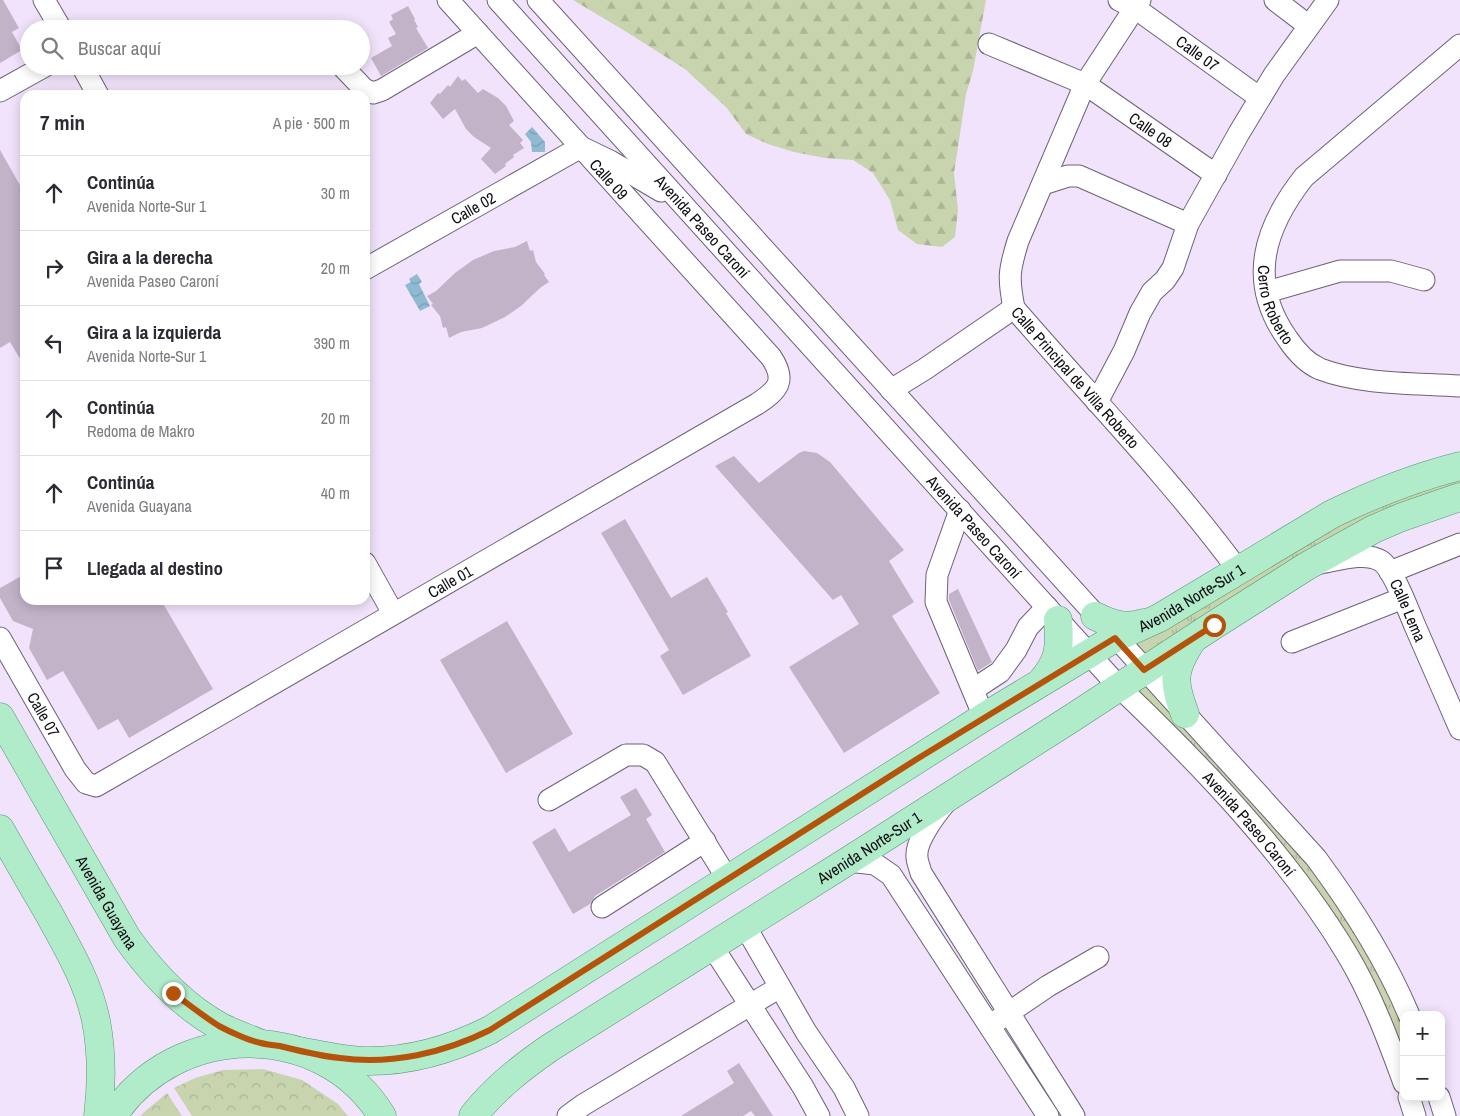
<!DOCTYPE html>
<html lang="es">
<head>
<meta charset="utf-8">
<style>
  body { margin:0; font-family:"Archivo Narrow",sans-serif; background:#f7f7f7; color:#2b2b33 }
  .controls { position:absolute; right:15px; bottom:15px; display:grid; overflow:hidden; border-radius:10px; box-shadow:0 2px 12px #0003 }
  .controls button { width:45px; height:45px; display:grid; place-items:center; padding:0; border:0; border-bottom:1px solid #e1e1e2; background:#fff; color:#2b2b33; font:25px sans-serif }
  .stop { position:absolute; width:15px; height:15px; margin:-11px; border:4px solid #b45309; border-radius:50%; background:#fff }
  .stop.end { background:#b45309; border-color:#fff; box-shadow:0 1px 5px #0008 }
  .list { margin:0; padding:0; list-style:none }
  h2 { display:flex; justify-content:space-between; align-items:center; height:65px; margin:0; padding:0 20px; font-size:21px }
  h2 small { font-size:16px; font-weight:400; color:#7c7c81 }
  .list li { display:grid; grid-template-columns:32px 1fr auto; gap:15px; align-items:center; box-sizing:border-box; height:75px; padding:0 20px; border-top:1px solid #e1e1e2 }
  .list b { display:block; font-size:19px; white-space:nowrap }
  .list p { margin:0; font-size:16px; white-space:nowrap; color:#7c7c81 }
  .list em { font-size:16px; font-style:normal; color:#7c7c81 }
  .icon { flex:none; width:28px; height:28px; fill:none; stroke:currentColor; stroke-width:2; stroke-linecap:round; stroke-linejoin:round }
  .map { position:relative; flex:none; width:1460px; height:1116px; overflow:hidden }
  .search { position:absolute; background:#fff; box-shadow:0 2px 12px #0003; left:20px; top:20px; width:350px; height:55px; display:flex; align-items:center; gap:12px; box-sizing:border-box; padding:0 18px; border-radius:28px; color:#7c7c81; font-size:19px }
  .panel { position:absolute; background:#fff; box-shadow:0 2px 12px #0003; left:20px; top:90px; width:350px; height:515px; border-radius:15px }
  .map>svg:first-child { display:block }
  .grass { fill:url(#grass-tufts) }
  .forest { fill:url(#forest-firs) }
  .park { fill:url(#park-crowns) }
  .water { fill:url(#water-waves) }
  .building { fill:#c2b3c8 }
  .lines { fill:none; stroke-linecap:round; stroke-linejoin:round }
  .minor-casing { stroke:#6d6176; stroke-width:23 }
  .major-casing { stroke:#569573; stroke-width:29 }
  .minor { stroke:#fff; stroke-width:21 }
  .major { stroke:#b0ecca; stroke-width:28 }
  .route { stroke:#b45309; stroke-width:6 }
  .labels { text-anchor:middle; stroke-width:4; stroke-linejoin:round; paint-order:stroke }
  .street-label { font-size:16px; fill:#100c13; stroke:#fff }
</style>
</head>
<body>
<div class="map">
<svg width="1460" height="1116" viewBox="0 0 1460 1116">
  <defs>
    <pattern id="grass-tufts" width="24" height="20" patternUnits="userSpaceOnUse" patternTransform="scale(1.25)"><rect width="24" height="20" fill="#c8d4ae"/><path d="M3 7l-1-3M5 7V3M7 7l1-3M15 17l-1-3M17 17v-4M19 17l1-3" fill="none" stroke="#abb595"/></pattern>
    <pattern id="forest-firs" width="22" height="20" patternUnits="userSpaceOnUse" patternTransform="scale(1.25)"><rect width="22" height="20" fill="#c8d4ae"/><path d="M5 1l3.5 6h-7zM16 11l3.5 6h-7z" fill="#abb595"/></pattern>
    <pattern id="park-crowns" width="20" height="18" patternUnits="userSpaceOnUse" patternTransform="scale(1.25)"><rect width="20" height="18" fill="#c8d4ae"/><path d="M2 6a3 3 0 1 1 6 0M12 15a3 3 0 1 1 6 0" fill="none" stroke="#abb595"/></pattern>
    <pattern id="water-waves" width="16" height="10" patternUnits="userSpaceOnUse" patternTransform="scale(1.25)"><rect width="16" height="10" fill="#8fbad1"/><path d="M0 5q4-4 8 0t8 0" fill="none" stroke="#7a9fb3"/></pattern>
  </defs>
  <rect width="100%" height="100%" fill="#f1e3fb"/>
  <!-- grass -->
  <path class="grass" d="M1460,466V497L1145,670L1316,858L1404,1015V1083L1327,923L1119,687L1144,670L1115,638L1219,582Z"/>
  <!-- forest -->
  <path class="forest" d="M573,0H986L973,71L966,94L954,173L958,210L955,237L942,247L917,244L898,230L890,200L873,173L853,160L825,158L794,152L768,144L746,134L726,107L685,69L625,31Z"/>
  <!-- park -->
  <path class="park" d="M263,1069L302,1080L338,1104L348,1116H192L174,1088L195,1078L223,1070Z
    M167,1093L182,1116H141L143,1113Z"/>
  <!-- water -->
  <path class="water" d="M532,127L545,142V152H532L531,142L525,134Z
    M417,274L422,282L419,284L430,306L420,311L405,285L411,282L409,279Z"/>
  <!-- building -->
  <path class="building" d="M0,0H3L19,28L12,32L22,50L0,63Z
    M408,6L415,19L414,20L418,27L416,28L428,48L381,76L371,58L392,46L388,38L396,34L389,22L393,19L391,15Z
    M458,76L462,81L465,79L478,93L483,89L498,98L506,106L514,121L509,125L523,140L520,143L524,148L513,155L514,157L505,164L506,166L495,174L481,159L491,148L474,137L466,129L455,109L443,119L430,103L438,93L440,94L448,85L450,87Z
    M0,150L25,194V367L10,342L0,348Z
    M527,241L530,251L533,250L536,262L545,274L544,275L549,282L540,288L521,306L505,317L482,328L461,332L449,338L446,327L443,328L440,316L431,305L433,304L427,296L436,291L455,273L473,260L494,251L515,247Z
    M804,451L817,453L830,462L904,550L889,561L914,602L892,616L940,693L844,753L789,667L859,624L841,595L833,600L715,466L734,456L759,483L799,453Z
    M625,519L671,598L707,577L728,612L726,613L751,656L683,695L660,656L669,650L601,533Z
    M25,574V600H161L213,689L129,738L118,719L98,730L63,671L47,680L29,648L33,629L13,621L0,598V588Z
    M958,589L992,662L978,671L949,600V594Z
    M507,621L573,734L506,773L440,660Z
    M636,788L652,815L646,819L665,852L595,896L590,904L573,914L532,842L555,828L569,852L631,815L620,797Z
    M739,1063L773,1116H755L751,1111L743,1116H681L734,1083L727,1071Z"/>
  <g class="lines">
    <defs>
      <g id="minor">
        <path d="M44,0L61,29"/>
        <path id="s1" d="M498,0L1119,687C1202,766 1288,856 1347,954C1371,994 1388,1039 1404,1083"/>
        <path d="M538,0L1316,858C1353,908 1385,958 1409,1015"/>
        <path id="s2" d="M1119,0L1135,8L1260,98"/>
        <path id="s3" d="M1140,0L1085,84L1018,241C1009,270 1008,278 1014,308C1089,395 1170,478 1238,570"/>
        <path d="M1275,0L1309,26"/>
        <path id="s4" d="M989,44L1085,84L1216,175"/>
        <path id="s5" d="M1460,45L1304,177C1264,228 1247,281 1287,338C1295,350 1306,363 1320,369C1362,385 1416,383 1460,386"/>
        <path d="M82,66L98,95"/>
        <path d="M342,66L364,89L373,93L382,90L478,33"/>
        <path d="M0,91L45,66"/>
        <path d="M1043,184L1068,176H1079L1188,224"/>
        <path id="s6" d="M365,269L581,147L610,161L661,191"/>
        <path d="M1267,292L1340,271H1391L1424,280"/>
        <path d="M891,390L925,369L1014,308"/>
        <path d="M1097,402L1124,351L1140,313L1152,292L1165,280L1173,268L1188,224L1239,133L1274,75L1328,0"/>
        <path d="M960,510L937,575L936,602L984,717"/>
        <path d="M365,563L393,613"/>
        <path id="s7" d="M1321,563C1338,560 1365,551 1381,561C1393,569 1409,612 1415,626C1430,660 1445,694 1460,729"/>
        <path d="M1390,572L1460,544"/>
        <path id="s8" d="M0,638L75,769L86,783L96,786L757,404C778,390 787,381 771,357L448,0"/>
        <path d="M1292,642L1403,598"/>
        <path d="M974,689L1000,672L1016,650L1028,627L1047,607"/>
        <path d="M549,800L626,755H643L655,762L727,878"/>
        <path d="M946,802C936,814 915,841 917,857C917,862 920,868 921,873L1074,1116"/>
        <path d="M848,861L875,864L891,875L1048,1116"/>
        <path d="M602,907L705,841"/>
        <path d="M745,926L806,1032L844,1088L858,1116"/>
        <path d="M712,946L803,1087L819,1116"/>
        <path d="M998,1020L1048,986L1098,957"/>
        <path d="M1409,1097L1415,1116"/>
        <path d="M1439,1097L1445,1116"/>
        <path d="M568,1116L583,1105L780,987"/>
      </g>
      <g id="major">
        <path d="M1095,616C1111,624 1125,629 1143,623"/>
        <path d="M1041,682C1060,660 1060,648 1058,620"/>
        <path d="M1185,714C1172,681 1173,669 1193,639"/>
        <path id="s9" d="M0,717L127,938C152,973 182,1006 221,1027C233,1033 247,1038 259,1043"/>
        <path d="M0,829C16,857 32,885 48,912C67,947 88,981 96,1021C102,1052 102,1084 98,1116"/>
        <path id="s10" d="M299,1051C321,1055 342,1060 364,1061C408,1062 452,1049 490,1030L984,717L1115,638L1159,618L1332,514C1373,494 1416,477 1460,466"/>
        <path d="M113,1116C175,1021 322,1018 382,1116"/>
        <path id="s11" d="M473,1116C495,1088 522,1067 551,1047L848,861L1072,718L1214,625L1307,566L1374,529L1402,517L1460,497"/>
      </g>
    </defs>
    <!-- minor casing -->
    <use href="#minor" class="minor-casing"/>
    <!-- major casing -->
    <use href="#major" class="major-casing"/>
    <!-- minor -->
    <use href="#minor" class="minor"/>
    <!-- major -->
    <use href="#major" class="major"/>
  </g>
  <g class="lines">
    <!-- route -->
    <path class="route" d="M173,993C188,1004 203,1016 219,1026C230,1032 250,1041 261,1043C268,1045 274,1045 280,1046C300,1051 319,1056 340,1058C391,1065 444,1053 490,1030L917,759L1115,638L1144,670L1214,625"/>
  </g>
  <g class="labels">
    <!-- street labels -->
    <g class="street-label">
      <text dy="6" stroke="none"><textPath href="#s2" startOffset="95">Calle 07</textPath></text>
      <text dy="6" stroke="none"><textPath href="#s4" startOffset="184">Calle 08</textPath></text>
      <text transform="translate(609 179) rotate(48)" y="6">Calle 09</text>
      <text dy="6" stroke="none"><textPath href="#s6" startOffset="124">Calle 02</textPath></text>
      <text dy="6" stroke="none"><textPath href="#s1" startOffset="305">Avenida Paseo Caroní</textPath></text>
      <text dy="6" stroke="none"><textPath href="#s5" startOffset="344">Cerro Roberto</textPath></text>
      <text dy="6" stroke="none"><textPath href="#s3" startOffset="432">Calle Principal de Villa Roberto</textPath></text>
      <text dy="6" stroke="none"><textPath href="#s1" startOffset="710">Avenida Paseo Caroní</textPath></text>
      <text dy="6" stroke="none"><textPath href="#s8" startOffset="588">Calle 01</textPath></text>
      <text dy="6" stroke="none"><textPath href="#s10" startOffset="1021">Avenida Norte-Sur 1</textPath></text>
      <text dy="6" stroke="none"><textPath href="#s7" startOffset="118">Calle Lema</textPath></text>
      <text dy="6" stroke="none"><textPath href="#s8" startOffset="88">Calle 07</textPath></text>
      <text dy="6" stroke="none"><textPath href="#s1" startOffset="1115">Avenida Paseo Caroní</textPath></text>
      <text dy="6" stroke="none"><textPath href="#s11" startOffset="480">Avenida Norte-Sur 1</textPath></text>
      <text dy="6" stroke="none"><textPath href="#s9" startOffset="214">Avenida Guayana</textPath></text>
    </g>
  </g>
</svg>
<div class="controls">
<button>+</button>
<button>−</button>
</div>
<div class="stop" style="left:1214px;top:625px"></div>
<div class="stop end" style="left:173px;top:993px"></div>
<div class="search"><svg class="icon" aria-label="search" viewBox="0 0 24 24"><circle cx="10" cy="10" r="6"/><path d="M15 15l6 6"/></svg>Buscar aquí</div>
<section class="panel">
<h2>7 min<small>A pie · 500 m</small></h2>
<ul class="list">
<li><svg class="icon" aria-label="ahead" viewBox="0 0 24 24"><path d="M12 20V5M6 11l6-6 6 6"/></svg><div><b>Continúa</b><p>Avenida Norte-Sur 1</p></div><em>30 m</em></li>
<li><svg class="icon" aria-label="right" viewBox="0 0 24 24"><path d="M7 20v-9h11M14 6l5 5-5 5"/></svg><div><b>Gira a la derecha</b><p>Avenida Paseo Caroní</p></div><em>20 m</em></li>
<li><svg class="icon" aria-label="left" viewBox="0 0 24 24"><path d="M17 20v-9H6M10 6l-5 5 5 5"/></svg><div><b>Gira a la izquierda</b><p>Avenida Norte-Sur 1</p></div><em>390 m</em></li>
<li><svg class="icon" aria-label="ahead" viewBox="0 0 24 24"><path d="M12 20V5M6 11l6-6 6 6"/></svg><div><b>Continúa</b><p>Redoma de Makro</p></div><em>20 m</em></li>
<li><svg class="icon" aria-label="ahead" viewBox="0 0 24 24"><path d="M12 20V5M6 11l6-6 6 6"/></svg><div><b>Continúa</b><p>Avenida Guayana</p></div><em>40 m</em></li>
<li><svg class="icon" aria-label="arrive" viewBox="0 0 24 24"><path d="M6 21V4h12l-3 4 3 4H6"/></svg><div><b>Llegada al destino</b></div></li>
</ul>
</section>
</div>
</body>
</html>
